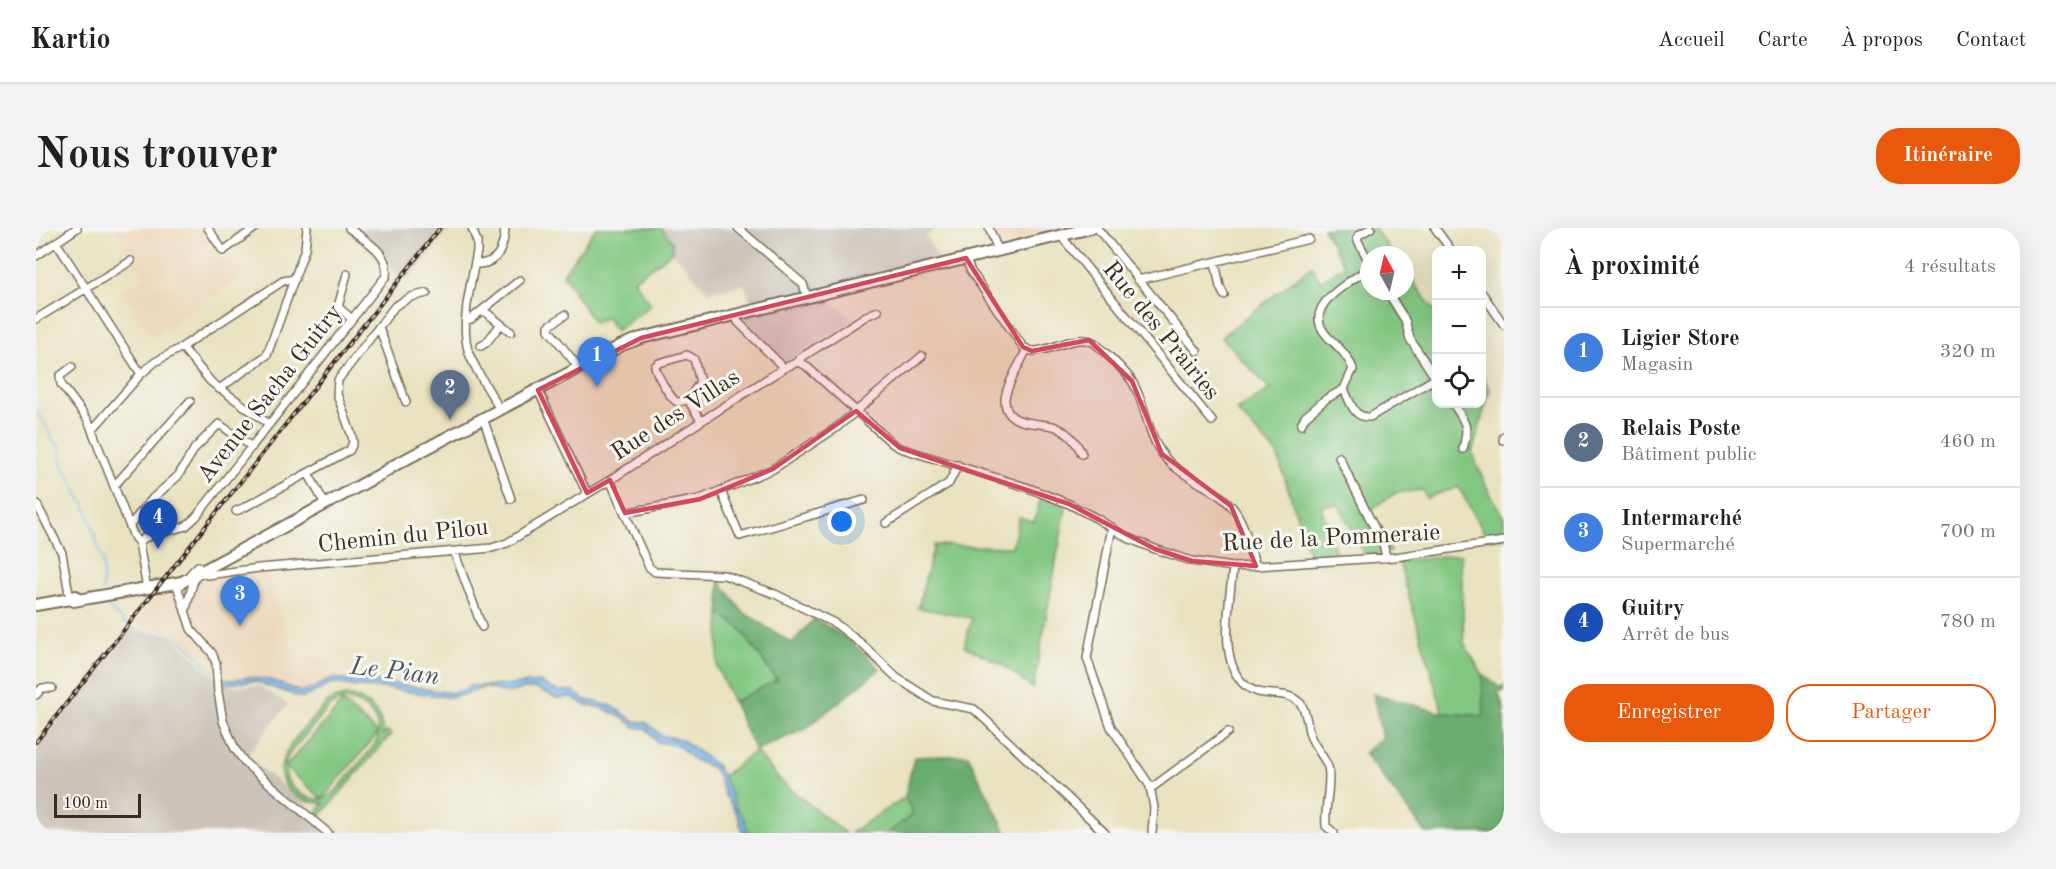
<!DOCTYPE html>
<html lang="fr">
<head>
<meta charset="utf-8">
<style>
  body { margin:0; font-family:"Old Standard TT",serif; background:#f2f2f2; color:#202124 }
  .controls { position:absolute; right:18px; top:18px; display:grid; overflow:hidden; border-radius:12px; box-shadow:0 6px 24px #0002 }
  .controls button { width:54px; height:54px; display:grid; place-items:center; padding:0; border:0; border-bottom:2px solid #e0e0e0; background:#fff; color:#202124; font:30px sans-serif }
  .compass { position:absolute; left:1324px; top:18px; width:54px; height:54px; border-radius:50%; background:#fff; box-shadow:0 6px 24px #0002; rotate:352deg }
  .scale { position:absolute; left:18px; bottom:15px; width:87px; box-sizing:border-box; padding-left:6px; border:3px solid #3b2a1e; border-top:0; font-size:16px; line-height:21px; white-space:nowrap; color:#3b2a1e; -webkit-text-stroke:4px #f6f6f2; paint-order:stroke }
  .you { position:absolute; left:806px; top:294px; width:21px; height:21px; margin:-15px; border:4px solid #fff; border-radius:50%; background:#1a73e8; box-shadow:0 0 0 9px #1a73e833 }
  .badge { display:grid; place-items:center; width:39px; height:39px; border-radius:50%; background:#ea580c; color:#fff; font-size:20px; font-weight:700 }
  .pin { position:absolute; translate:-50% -50px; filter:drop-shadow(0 2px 3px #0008) }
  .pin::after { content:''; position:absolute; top:32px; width:21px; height:18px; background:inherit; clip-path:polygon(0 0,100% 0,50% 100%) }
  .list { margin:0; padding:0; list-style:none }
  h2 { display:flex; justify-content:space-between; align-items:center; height:78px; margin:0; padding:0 24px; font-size:26px }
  h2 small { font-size:20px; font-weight:400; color:#757577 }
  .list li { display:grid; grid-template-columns:39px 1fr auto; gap:18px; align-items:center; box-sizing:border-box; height:90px; padding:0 24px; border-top:2px solid #e0e0e0 }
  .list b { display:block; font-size:22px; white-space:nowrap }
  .list p { margin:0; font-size:20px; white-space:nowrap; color:#757577 }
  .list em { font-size:20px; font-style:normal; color:#757577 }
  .actions { display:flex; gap:12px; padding:18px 24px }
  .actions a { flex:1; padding:14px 0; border:2px solid #ea580c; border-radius:24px; text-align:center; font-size:21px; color:#ea580c }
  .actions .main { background:#ea580c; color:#fff }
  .icon { flex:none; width:33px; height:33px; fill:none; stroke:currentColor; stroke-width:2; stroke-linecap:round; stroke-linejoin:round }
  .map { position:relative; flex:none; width:1468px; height:605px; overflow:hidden; border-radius:24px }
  header { display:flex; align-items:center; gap:36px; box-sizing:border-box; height:84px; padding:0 30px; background:#fff; border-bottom:2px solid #e0e0e0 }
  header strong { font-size:28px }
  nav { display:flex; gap:33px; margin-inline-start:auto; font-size:21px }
  .intro { display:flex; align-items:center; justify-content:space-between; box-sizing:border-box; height:144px; padding:0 36px }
  h1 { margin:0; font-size:42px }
  .button { padding:15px 27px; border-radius:24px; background:#ea580c; color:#fff; font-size:21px; font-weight:700 }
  main { display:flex; gap:36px; padding:0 36px }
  aside { flex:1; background:#fff; border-radius:24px; box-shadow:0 6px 24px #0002 }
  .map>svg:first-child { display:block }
  .built { fill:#ecd7ba }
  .industrial { fill:#cbc2b8 }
  .green { fill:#82c781; stroke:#5e7850; stroke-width:1.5; fill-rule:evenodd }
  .forest { fill:#69ac6f; stroke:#526b46; stroke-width:1.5 }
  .water { fill:#79b7ec; stroke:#5a7085; stroke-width:1.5 }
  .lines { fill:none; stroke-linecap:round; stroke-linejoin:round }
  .stream { stroke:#79b7ec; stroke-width:1.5 }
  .minor-casing { stroke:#786a57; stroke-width:10 }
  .primary-casing { stroke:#786a57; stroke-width:14 }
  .minor { stroke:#fff; stroke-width:7 }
  .primary { stroke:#fff; stroke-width:10 }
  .rail-casing { stroke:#3b2a1e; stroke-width:4 }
  .rail { stroke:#f6f6f2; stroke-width:1.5; stroke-dasharray:4.5; stroke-linecap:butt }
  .marked { fill:#d1495b; fill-opacity:0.2; stroke:#d1495b; stroke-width:4.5; stroke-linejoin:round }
  .labels { text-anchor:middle; stroke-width:6; stroke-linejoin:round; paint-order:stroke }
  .street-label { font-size:24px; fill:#3b2a1e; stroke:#f6f6f2 }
  .water-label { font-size:26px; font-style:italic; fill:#4e545c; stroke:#f6f6f2 }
</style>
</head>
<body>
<header>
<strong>Kartio</strong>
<nav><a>Accueil</a><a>Carte</a><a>À propos</a><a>Contact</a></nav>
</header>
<div class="intro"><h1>Nous trouver</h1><a class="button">Itinéraire</a></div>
<main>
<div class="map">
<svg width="1468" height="605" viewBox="0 0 1468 605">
  <rect width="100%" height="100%" fill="#f6f6f2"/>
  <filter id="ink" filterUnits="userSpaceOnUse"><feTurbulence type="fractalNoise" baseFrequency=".0167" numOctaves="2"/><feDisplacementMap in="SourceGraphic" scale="12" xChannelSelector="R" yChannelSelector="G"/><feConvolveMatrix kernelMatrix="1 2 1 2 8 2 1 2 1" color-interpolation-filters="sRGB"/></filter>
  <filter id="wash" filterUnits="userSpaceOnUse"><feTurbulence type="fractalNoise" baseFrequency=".008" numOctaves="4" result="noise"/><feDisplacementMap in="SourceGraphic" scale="24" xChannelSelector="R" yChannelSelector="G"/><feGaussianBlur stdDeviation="1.35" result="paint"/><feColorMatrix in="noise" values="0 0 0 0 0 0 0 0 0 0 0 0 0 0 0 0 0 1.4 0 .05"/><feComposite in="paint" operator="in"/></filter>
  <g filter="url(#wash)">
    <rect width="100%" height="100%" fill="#e9e2c0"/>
    <!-- built -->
    <path class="built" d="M77,0H166L187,32L195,28L209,47L115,110L85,63L108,49Z
      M958,0H1032L970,14L963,9Z
      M234,344L236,359L258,427L291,431L294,450L270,463L263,464L214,449L196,452L189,451L140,405L110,401L99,396L128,360L188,348Z"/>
    <!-- industrial -->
    <path class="industrial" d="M309,0H414L371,53Z
      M625,0H898L899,1L890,8L907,39L791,70L818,92L749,135L705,94L716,77L708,56L673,64L636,24V14Z
      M95,401L100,405L136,409L176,446L194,458H223L252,476L210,528L305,605H0V521Z"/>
    <!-- green -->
    <path class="green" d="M560,0H625L636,14V24L598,52L615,77L580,103L570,89L558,95L527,46Z
      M1287,0H1341L1339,1L1358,27H1333V63H1369V42L1400,85V176H1446V148L1454,161L1436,225L1451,260L1468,289V310L1452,311L1422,259L1390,270L1387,262L1360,265L1333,283L1355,324L1328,327L1303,277L1285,278L1301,329L1274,330L1241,226L1200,182L1234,161L1185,109L1276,38L1284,53L1309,38Z
      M1005,270L1030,279L997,461L964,435L928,418L936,390L882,380L898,317L976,319L983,289L998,294Z
      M1425,326L1428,415L1446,446L1449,488L1407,485L1363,334Z
      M684,386L704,400L741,453L697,474L681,439Z
      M310,468C331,470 347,485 347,507L351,503L355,506L284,588L280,585L288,575C275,576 264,573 254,563C225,535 273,496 291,475L297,471ZM309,472C332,473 350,497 338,518L297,566L286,571L342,505L307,474L249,539L250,531L254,525L294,478ZM249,539L285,570V571C267,572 248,557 249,539Z
      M719,523L747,555L809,605H712C710,595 705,588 699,579C694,569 690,558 687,548Z
      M869,569L877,586L852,605H814Z"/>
    <!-- forest -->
    <path class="forest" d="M683,352L707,384L756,415L778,391C806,406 822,418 844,441L769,501L719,523L697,474L741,452L704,400L684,386Z
      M1446,446L1463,459L1468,458V463L1462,464L1468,481V605H1390L1328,525L1346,510L1337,466L1407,485L1448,488Z
      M932,527L970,604L973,605H852L877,586L869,569L878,529Z"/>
    <!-- water -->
    <path class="water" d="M212,449L238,453L264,464L275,461L298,450L314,453L348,454L414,465L425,463L434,458L476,457L504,454L520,463H537L547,471L576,478L598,493L611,495L626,508L645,511L680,537L687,548L700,580L708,591L712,605H707L702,588L689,567L682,548L677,540L657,531L642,517L621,514L611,501L599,499L587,490L567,480L549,477L536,469L521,470L499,460L488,461L471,465L449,459L423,468L409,469L348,460L322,459L298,455L266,470L219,453L189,456V451L196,452Z"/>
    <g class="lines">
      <!-- stream -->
      <path class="stream" d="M0,185L6,191L18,213L25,220L26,235L52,284L67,335V362
        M69,372C76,386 97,403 112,406C122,407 131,405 140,409C154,416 166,433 178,444"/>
    </g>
  </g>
  <g filter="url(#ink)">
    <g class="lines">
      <defs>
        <path id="minor" d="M172,0L187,23L219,0
          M436,0L441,14V23C436,53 423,96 433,125C440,144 454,163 464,182
          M702,0L767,56L771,69
          M953,0L962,22
          M1061,0L1161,123
          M1399,0L1415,22
          M1025,8L1176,193
          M20,14L105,146
          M0,28L41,0
          M930,30L934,42L987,119C990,120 993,123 996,123C1014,125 1039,104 1059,115C1071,127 1088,140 1097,155C1110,177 1111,206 1127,227C1144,250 1177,257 1196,279C1209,294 1213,319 1220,338
          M1179,34L1184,59L1188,67
          M1333,34L1321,11L1323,7L1335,0
          M439,36C462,37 468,20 469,0
          M311,46L302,79L316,91
          M1102,52L1273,11
          M1351,63L1369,92L1374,111L1400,151
          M1446,65L1468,97
          M447,82L475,104
          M699,86L702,94L748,140
          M529,87L513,98V102L543,140
          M0,91L95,33
          M430,92L435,91L484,52
          M343,99L370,174
          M445,118L450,115L465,96
          M146,119L175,154L233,196
          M991,121C985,134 969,159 969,172C969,198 999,194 1017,198C1030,202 1041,214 1046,226
          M651,127L658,131L664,154L652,172C650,172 644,174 642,174C635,173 620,145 619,138L623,135Z
          M762,134L763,131L830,88L842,83
          M36,139L24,148L25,156L52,192L98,309L103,315
          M183,161L231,127L269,21L271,0
          M1308,161C1315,175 1317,190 1334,189L1400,150
          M502,162L551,265
          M652,172L665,193
          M1417,176C1430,195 1433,198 1427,221
          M447,190L475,271
          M1265,197L1269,189L1290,171L1308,161L1317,141C1312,127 1301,118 1291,108C1264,78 1312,56 1333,40
          M56,202L105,146L119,134L146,119L247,53L259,51
          M1467,212L1468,208
          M1303,229L1348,319L1350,330
          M272,245L289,276
          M574,252L613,339L619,344L688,347L739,366L800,396L827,417L861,450L897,473L938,481L1069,605
          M78,258L154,173
          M685,263L704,308L828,272
          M0,275L26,325L34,371
          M200,283L209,279L314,222L317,214L316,208L301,166L302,152L359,78L375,69L391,65
          M589,285L664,271L737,241L800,200L886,128
          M850,295L913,255L922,237
          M94,297L117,270L142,248L159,220L183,196L216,219
          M1076,299L1051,430L1075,499L1114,558L1118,580L1116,605
          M418,323L446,399
          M1197,339C1194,373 1177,451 1222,464C1236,468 1254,463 1265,476C1271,485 1271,497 1274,507C1278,519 1288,528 1292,539C1296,553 1288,581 1290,598L1298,605
          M154,346L162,338L165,344L171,347L223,340L456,320L471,315L574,252L748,140L762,134L769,137L857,216L864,220L990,259L1033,276L1060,290L1092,310L1119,321L1156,333L1197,339L1220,338L1359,329L1468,313
          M146,353L142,361L155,401L176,425L180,435L182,464L187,493L199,521L210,536L292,605
          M111,361L103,315L108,310L150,298L160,289L350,48C354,24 329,13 313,0
          M149,384L159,348
          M0,467L6,460H16
          M1114,561L1192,504"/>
        <path id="primary" d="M34,371L38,373L53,370L146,354L345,246L359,237L586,117L605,110L1055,0
          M0,377L34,371L40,368"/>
      </defs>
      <!-- minor casing -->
      <use href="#minor" class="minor-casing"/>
      <!-- primary casing -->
      <use href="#primary" class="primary-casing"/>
      <!-- minor -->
      <use href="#minor" class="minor"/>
      <!-- primary -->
      <use href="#primary" class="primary"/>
      <defs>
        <path id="rail" d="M0,514L404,0"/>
      </defs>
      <!-- rail casing -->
      <use href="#rail" class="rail-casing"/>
      <!-- rail -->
      <use href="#rail" class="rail"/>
    </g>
  </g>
  <!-- marked area -->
  <path class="marked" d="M930,30L987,119L996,123L1053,112L1096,153L1126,226L1195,278L1220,338L1156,333L1119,321L1033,276L864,220L820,183L737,241L664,271L589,285L574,252L551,265L502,162L605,110Z"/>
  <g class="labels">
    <!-- street labels -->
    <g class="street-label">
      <text transform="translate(1126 102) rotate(51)" y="8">Rue des Prairies</text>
      <text transform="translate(233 165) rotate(-52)" y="8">Avenue Sacha Guitry</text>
      <text transform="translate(639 186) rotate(-33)" y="8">Rue des Villas</text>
      <text transform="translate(367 307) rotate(-6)" y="8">Chemin du Pilou</text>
      <text transform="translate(1295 309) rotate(-3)" y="8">Rue de la Pommeraie</text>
    </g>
    <!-- water labels -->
    <g class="water-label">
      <text transform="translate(359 442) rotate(7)" y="9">Le Pian</text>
    </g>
  </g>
</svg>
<div class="controls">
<button>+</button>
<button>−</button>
<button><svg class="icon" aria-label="locate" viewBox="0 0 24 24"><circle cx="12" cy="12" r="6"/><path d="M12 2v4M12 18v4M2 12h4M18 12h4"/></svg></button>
</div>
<svg class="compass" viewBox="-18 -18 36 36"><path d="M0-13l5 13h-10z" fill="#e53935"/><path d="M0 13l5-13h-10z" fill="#757577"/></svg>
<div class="scale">100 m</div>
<div class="you"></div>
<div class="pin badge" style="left:561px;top:159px;background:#3f7fe0">1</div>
<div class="pin badge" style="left:414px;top:192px;background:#5c6f8a">2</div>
<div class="pin badge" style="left:204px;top:398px;background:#3f7fe0">3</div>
<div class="pin badge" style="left:122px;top:321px;background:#1a4fb4">4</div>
</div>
<aside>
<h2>À proximité<small>4 résultats</small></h2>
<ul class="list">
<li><span class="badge" style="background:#3f7fe0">1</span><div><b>Ligier Store</b><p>Magasin</p></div><em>320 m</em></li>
<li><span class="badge" style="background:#5c6f8a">2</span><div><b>Relais Poste</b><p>Bâtiment public</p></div><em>460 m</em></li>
<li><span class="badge" style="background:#3f7fe0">3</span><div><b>Intermarché</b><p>Supermarché</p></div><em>700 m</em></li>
<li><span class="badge" style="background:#1a4fb4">4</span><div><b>Guitry</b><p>Arrêt de bus</p></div><em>780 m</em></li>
</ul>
<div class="actions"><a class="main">Enregistrer</a><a>Partager</a></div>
</aside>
</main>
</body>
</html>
